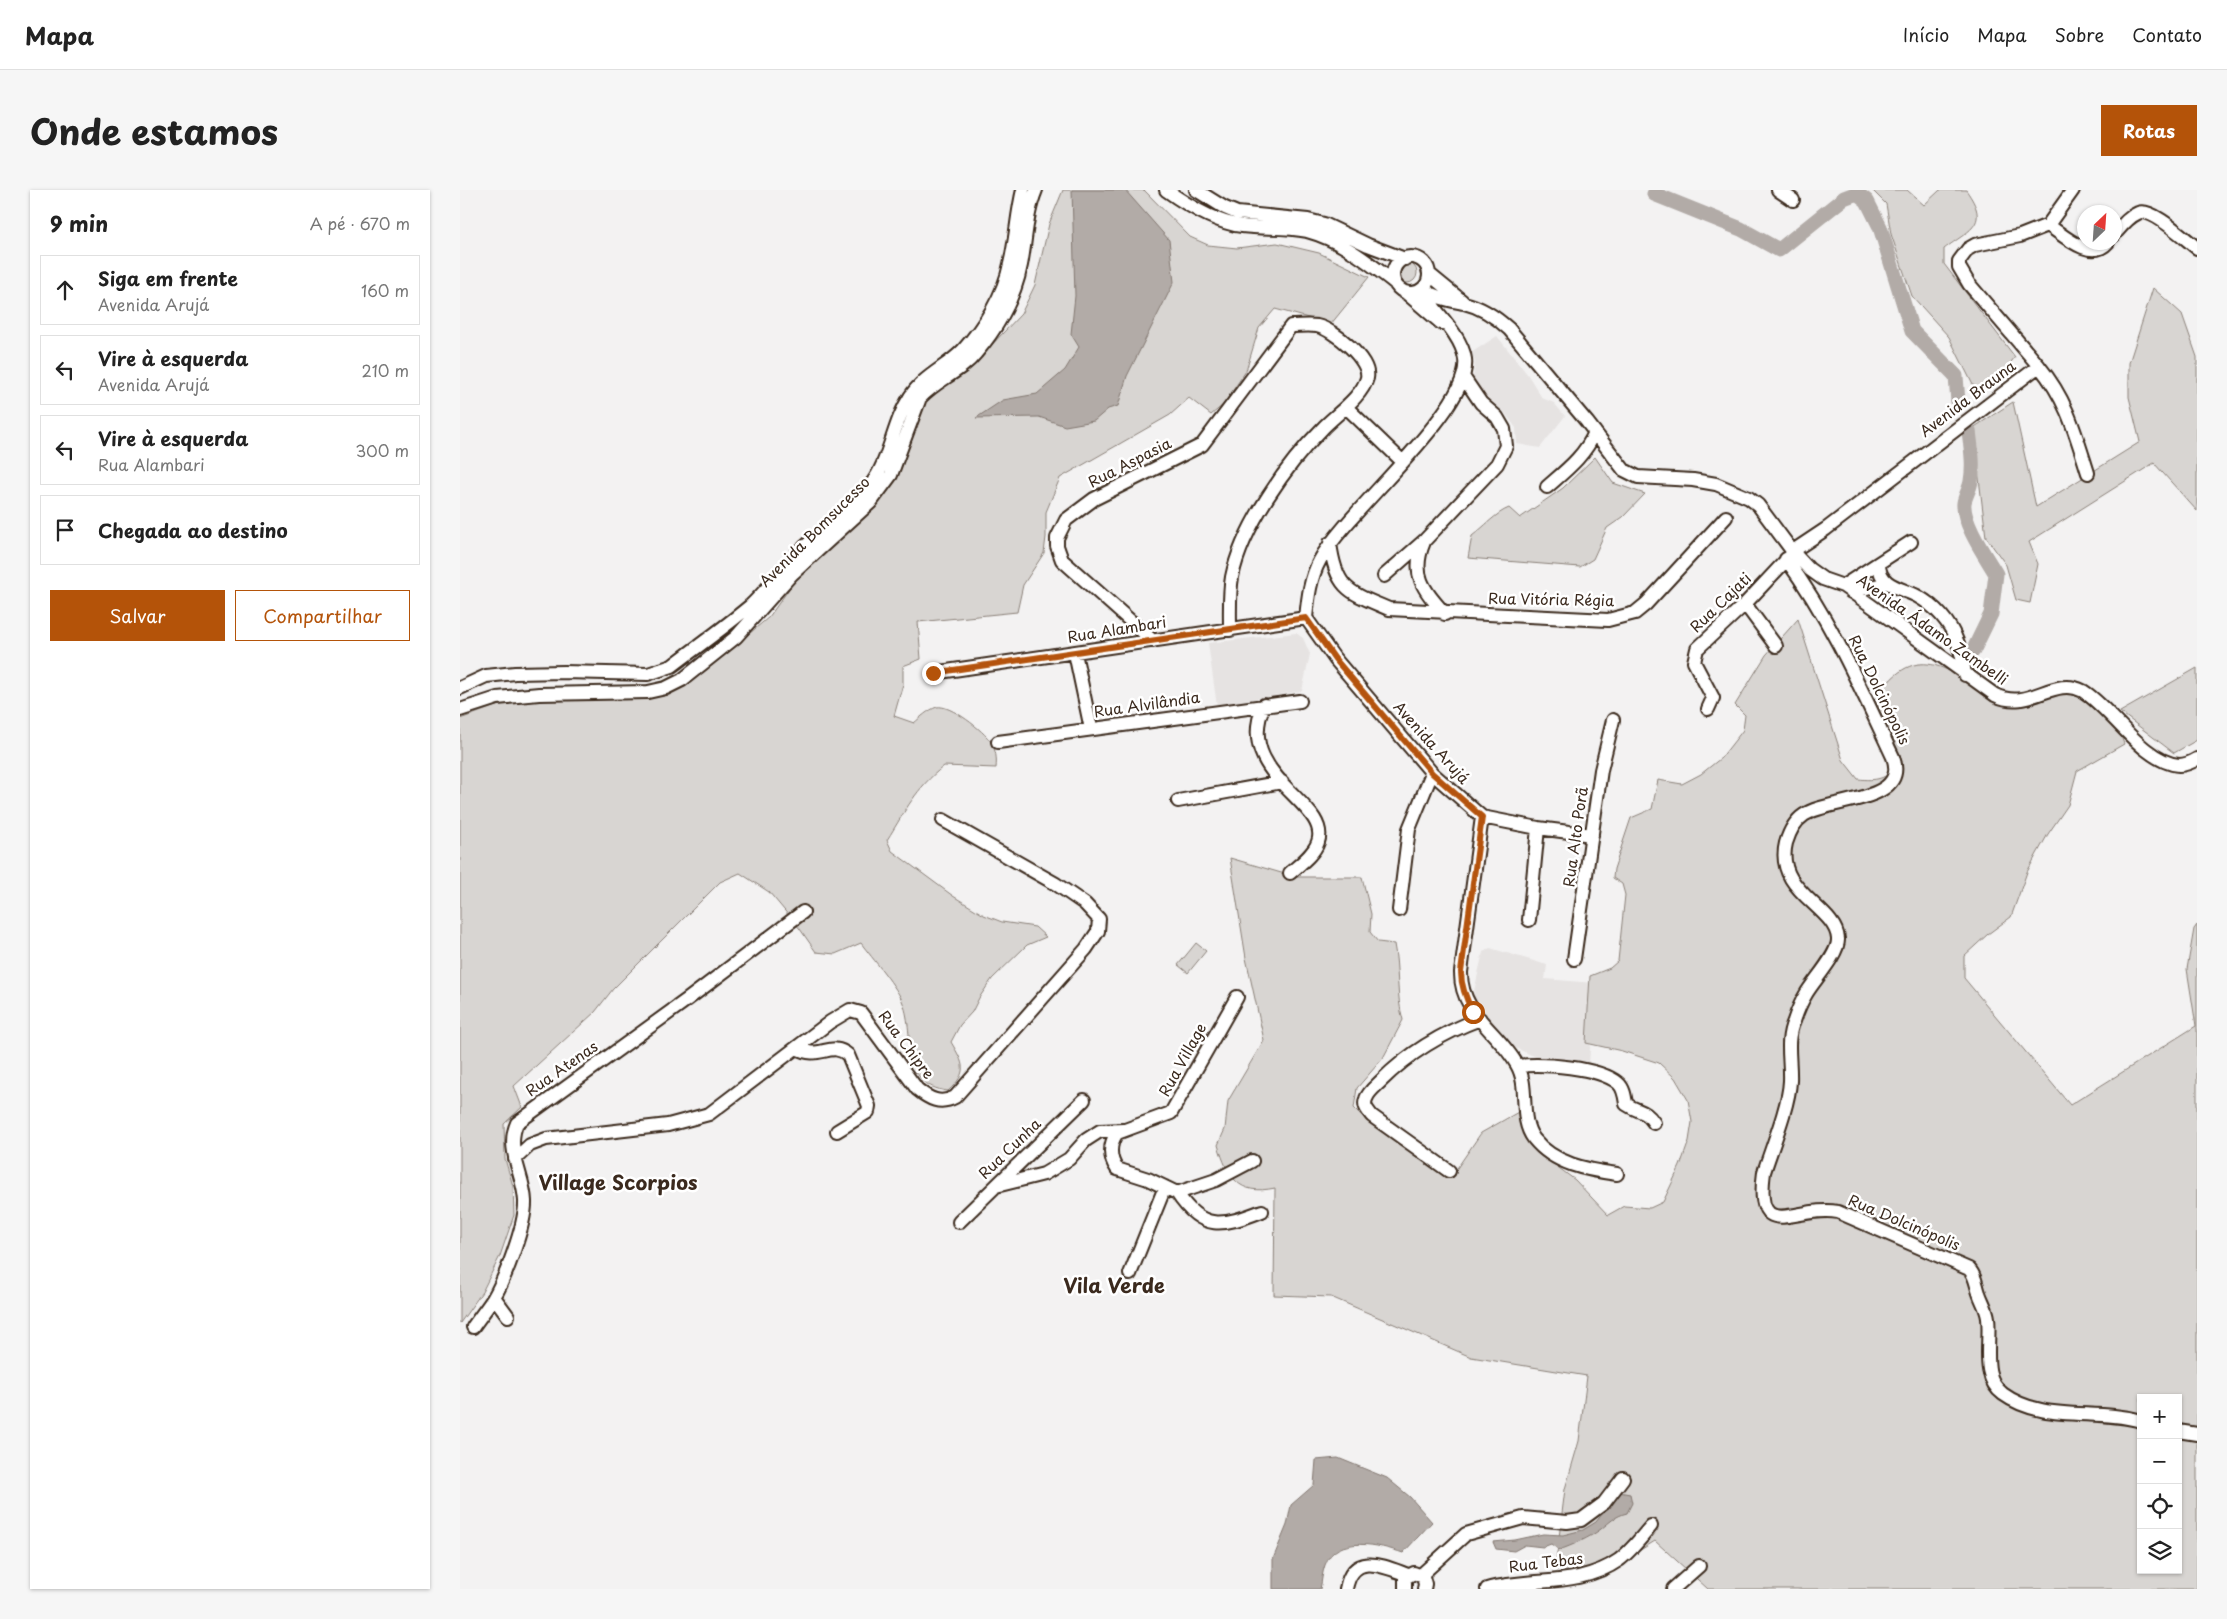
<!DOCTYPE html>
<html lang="pt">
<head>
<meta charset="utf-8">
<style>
  body { margin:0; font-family:"Playpen Sans",sans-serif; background:#f6f6f6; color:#222 }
  .controls { position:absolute; right:15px; bottom:15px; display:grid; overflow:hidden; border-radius:0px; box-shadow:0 1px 4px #0004 }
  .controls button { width:45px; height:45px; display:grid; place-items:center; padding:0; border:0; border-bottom:1px solid #e0e0e0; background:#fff; color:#222; font:25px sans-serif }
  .compass { position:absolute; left:1617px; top:15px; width:45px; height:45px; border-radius:50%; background:#fff; box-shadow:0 1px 4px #0004; rotate:25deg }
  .stop { position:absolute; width:15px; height:15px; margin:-11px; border:4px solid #b45309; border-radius:50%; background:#fff }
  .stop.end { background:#b45309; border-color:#fff; box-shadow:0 1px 5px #0008 }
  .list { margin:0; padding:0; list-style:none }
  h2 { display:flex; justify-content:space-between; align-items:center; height:65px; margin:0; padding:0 20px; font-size:21px }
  h2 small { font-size:16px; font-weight:400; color:#767676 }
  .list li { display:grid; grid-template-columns:32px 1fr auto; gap:15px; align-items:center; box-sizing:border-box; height:70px; margin:0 10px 10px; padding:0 10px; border:1px solid #e0e0e0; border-radius:0px }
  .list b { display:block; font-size:19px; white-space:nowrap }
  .list p { margin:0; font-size:16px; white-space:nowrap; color:#767676 }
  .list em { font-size:16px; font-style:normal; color:#767676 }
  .actions { display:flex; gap:10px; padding:15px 20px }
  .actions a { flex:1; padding:11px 0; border:1px solid #b45309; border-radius:0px; text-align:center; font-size:18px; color:#b45309 }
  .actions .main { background:#b45309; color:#fff }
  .icon { flex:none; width:28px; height:28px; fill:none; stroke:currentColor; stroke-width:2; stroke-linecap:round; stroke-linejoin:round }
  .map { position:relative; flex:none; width:1737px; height:1399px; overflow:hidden; border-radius:0px }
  header { display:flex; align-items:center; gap:30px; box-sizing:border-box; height:70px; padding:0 25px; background:#fff; border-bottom:1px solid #e0e0e0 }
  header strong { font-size:24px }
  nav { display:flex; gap:28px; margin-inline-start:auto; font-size:18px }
  .intro { display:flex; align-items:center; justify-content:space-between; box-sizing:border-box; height:120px; padding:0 30px }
  h1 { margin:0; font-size:35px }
  .button { padding:12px 22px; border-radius:0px; background:#b45309; color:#fff; font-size:18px; font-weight:700 }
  main { display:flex; gap:30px; padding:0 30px }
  aside { flex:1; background:#fff; border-radius:0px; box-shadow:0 1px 4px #0004 }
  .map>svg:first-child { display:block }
  .built { fill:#e6e3e2 }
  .green { fill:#d8d5d2; stroke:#8a8078; fill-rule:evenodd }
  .water { fill:#b2aba7; stroke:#827770 }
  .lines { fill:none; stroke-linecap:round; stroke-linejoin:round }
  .river { stroke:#b2aba7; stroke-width:15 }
  .minor-casing { stroke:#3b2a1e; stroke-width:16 }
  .minor { stroke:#fff; stroke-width:12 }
  .route { stroke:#b45309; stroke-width:6 }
  .labels { text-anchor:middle; stroke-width:5; stroke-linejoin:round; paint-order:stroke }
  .street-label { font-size:15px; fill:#3b2a1e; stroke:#fff }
  .district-label { font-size:20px; font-weight:bold; fill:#3b2a1e; stroke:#fff }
</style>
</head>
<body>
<header>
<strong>Mapa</strong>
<nav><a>Início</a><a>Mapa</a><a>Sobre</a><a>Contato</a></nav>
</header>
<div class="intro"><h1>Onde estamos</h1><a class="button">Rotas</a></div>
<main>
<aside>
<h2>9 min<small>A pé · 670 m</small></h2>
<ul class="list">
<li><svg class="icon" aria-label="ahead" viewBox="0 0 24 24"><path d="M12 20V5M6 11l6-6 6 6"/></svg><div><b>Siga em frente</b><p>Avenida Arujá</p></div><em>160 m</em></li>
<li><svg class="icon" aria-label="left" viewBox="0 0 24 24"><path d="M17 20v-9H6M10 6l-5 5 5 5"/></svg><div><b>Vire à esquerda</b><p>Avenida Arujá</p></div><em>210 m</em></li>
<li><svg class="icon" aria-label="left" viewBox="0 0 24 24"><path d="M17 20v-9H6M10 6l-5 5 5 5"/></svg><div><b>Vire à esquerda</b><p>Rua Alambari</p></div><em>300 m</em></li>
<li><svg class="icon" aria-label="arrive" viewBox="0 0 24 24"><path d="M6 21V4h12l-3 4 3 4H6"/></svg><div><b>Chegada ao destino</b></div></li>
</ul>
<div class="actions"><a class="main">Salvar</a><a>Compartilhar</a></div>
</aside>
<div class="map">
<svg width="1737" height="1399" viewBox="0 0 1737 1399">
  <rect width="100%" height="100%" fill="#f3f2f2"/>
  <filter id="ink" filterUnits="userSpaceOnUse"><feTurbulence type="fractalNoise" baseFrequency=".02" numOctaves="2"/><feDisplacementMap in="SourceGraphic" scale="10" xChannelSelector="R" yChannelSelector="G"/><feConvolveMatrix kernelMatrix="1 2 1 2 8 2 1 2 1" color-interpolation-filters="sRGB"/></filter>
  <g filter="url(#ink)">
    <!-- built -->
    <path class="built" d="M1037,146L1068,185L1082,208L1094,213L1105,226L1080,258L1057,254L1056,238L1045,223L1017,198L1013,188L1015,171L1011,163Z
      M836,443L843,448L850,464L842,501L757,516L748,453Z
      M1030,758L1087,775L1085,789L1134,793L1129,876L1076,867L1049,855L1012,810L1023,762Z"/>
    <!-- green -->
    <path class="green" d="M603,0H684L730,47L748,55L777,58L817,53L859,63L909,87L871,134L815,119L799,138L786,181L763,215L751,225L729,208L710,225L600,288L586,322V347L584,363L563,395L557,422L458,432L461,469L443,476V494L434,526L454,533C461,527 468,520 477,517C490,514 524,541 531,552C536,561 537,568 536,578L484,576C455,599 446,620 427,650L432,661L493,706L524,725L542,732L575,737L586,747L567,755L532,789L519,808L512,822L500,835L491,852C504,874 509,882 488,901C438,895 456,846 443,813C438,798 412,768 401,753L375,764L356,762L340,739L309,702L280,683L260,692L153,799L135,822L54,896L62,917L44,934L45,969L53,996L54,1025L40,1066L22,1102L0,1133V529L39,515L70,510L204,504L283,449L309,427L463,211L480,197L508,180L561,124L575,95L589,34Z
      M1412,0H1447L1464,15L1480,0H1506C1531,35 1510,39 1484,59V74L1555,167L1540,186L1515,199L1489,147L1452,106L1431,44L1426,14Z
      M937 83a10 10 0 1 1 20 0a10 10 0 1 1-20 0Z
      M1693,98L1722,124L1737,167V321L1694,273L1569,352L1578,374L1570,413L1556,410L1546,375L1526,347L1513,238L1553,212L1576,317L1680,252L1669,207V173Z
      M1135,267L1153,293L1185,304L1163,327L1147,338L1133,369L1120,377L1008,368L1012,346C1024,337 1036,323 1049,318L1060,328L1103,298Z
      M1338,429L1383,570L1398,589C1418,591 1423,589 1439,577L1412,514C1455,445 1486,479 1539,511L1604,500L1617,505L1659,541L1664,554L1617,581L1608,615L1588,644L1567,682L1551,727L1528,744L1504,766V788L1610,915L1736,836L1727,779L1734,739L1737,735V1399H1248L1195,1351L1169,1367L1136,1378L1095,1380L1105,1299L1119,1251L1127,1186L1011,1167L871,1107L814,1105L815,998C778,1006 768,987 758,955L765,939L768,911L804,850L786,768L770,668L835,687H902L911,724L910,742L918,752L934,754C939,779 936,806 943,830L923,868L897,898L894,918L903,927L991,987L1021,943L1060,921L1070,953L1083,966L1115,990L1148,1025L1164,1016L1190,1018L1203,1012L1220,976L1229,951L1232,932L1228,910L1215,888L1199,873L1162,861L1126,853L1130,786L1150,778L1158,771L1165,705L1162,694L1153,688L1154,679L1171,628L1192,619L1198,590L1222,594L1241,584L1261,568L1283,540L1285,525L1275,515L1306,465ZM1681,1208H1718V1380H1681Z
      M1737,478V550L1714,563L1660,522Z
      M736,753L746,761L728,783L718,775Z"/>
    <!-- water -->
    <path class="water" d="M612,0H665L709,50L714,92L667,186L658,216L648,219L634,231L605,236L579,227L516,228L543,210L577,204L605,180L619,157L611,144L615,106Z
      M878,1268L927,1288L950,1307L972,1332L943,1363C920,1355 876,1344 865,1375C862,1383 862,1391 860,1399H813V1369L827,1335L831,1315L854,1295L856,1270Z
      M1159,1302L1170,1304L1172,1313L1167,1323C1155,1326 1150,1332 1141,1339C1131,1347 1111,1356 1099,1360L1091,1354L1083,1357L1065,1355L1054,1361L1036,1359L1033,1352L1055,1350L1083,1344L1103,1345L1123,1340L1136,1332Z"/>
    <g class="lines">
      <!-- river -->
      <path class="river" d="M1194,4L1281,39L1319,60L1384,8L1397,3L1407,11L1420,37L1452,141L1496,186L1498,212
        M1509,241C1511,258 1514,274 1511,291C1510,299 1505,306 1504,313C1502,333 1526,367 1536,384L1531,424L1513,461"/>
      <defs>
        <path id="minor" d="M706,0C727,15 756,33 782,36C804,39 825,36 847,41C881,50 908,72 935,93
          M736,0L765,18L777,23L848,30L864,34L908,55L945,69
          M1318,0L1333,10
          M1588,35C1603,45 1631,72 1648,52
          M1654,45C1661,37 1668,27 1678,23C1692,17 1725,49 1737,58
          M933 85a18 18 0 1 1 36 0a18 18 0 1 1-36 0Z
          M969,84L1002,111
          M963,99C976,108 989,110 1004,113C1021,117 1036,127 1049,139L1127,232L1164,280L1178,287L1233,290L1256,294L1289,308L1298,315L1333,362L1349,379L1363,389L1383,396L1409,414L1535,505C1570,522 1593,485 1623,501C1650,517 1684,573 1719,575C1725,575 1732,572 1737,569
          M945,102L981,133
          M962,102C975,121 1002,146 1005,169C1012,219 887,320 860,370C850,388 848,408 846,428L875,469L972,583L1022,627L1078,638L1132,645
          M1579,176C1607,210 1615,242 1628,283
          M886,217L943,272
          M1087,297C1105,281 1125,266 1135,242
          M964,352C950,385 964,400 985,424
          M870,353C876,400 889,402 929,419L1148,430L1175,423L1186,414L1266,327
          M1333,361L1366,339L1579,176L1509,94L1499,77V71L1508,59L1515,55L1560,46L1588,35L1613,0
          M1326,369C1371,430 1401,499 1433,567C1450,614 1367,608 1344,625C1335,631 1329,643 1326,653C1314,702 1376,717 1378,749C1379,764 1354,790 1346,804C1341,812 1337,822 1334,831C1325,851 1331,870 1330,891C1329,915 1312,957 1304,982C1294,1056 1337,1014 1378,1022L1509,1079C1516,1086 1516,1095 1519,1103C1522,1112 1527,1119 1528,1128C1531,1153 1520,1187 1543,1204C1583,1233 1636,1218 1681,1231
          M1419,374C1419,396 1441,398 1457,406C1466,411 1474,417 1481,425C1497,443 1502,462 1505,485
          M924,386L965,350L1037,274L1046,256L1044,239L1037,227L1021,213L1004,188
          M1383,396L1451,352
          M1391,402L1427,393
          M1285,414L1316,456
          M693,451L602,370L597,356V348L606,330L634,309L742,255L831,136C839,136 849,135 857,136C873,139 911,170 907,188C902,207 875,225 862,239C827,274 782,337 772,387C769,404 770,422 770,440
          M615,463L631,539
          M473,483L846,428
          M0,498L26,486L55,483L104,482L188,484L212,476C238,456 265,437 290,416C307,400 322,380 338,363C362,340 390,322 410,296C431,269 432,234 450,207C463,186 487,177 503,160C524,137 544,105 550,74C556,50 557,24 563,0
          M804,515C772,586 872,613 858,652C854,664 840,674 830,683
          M1248,519L1253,508L1234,472L1237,459L1285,414L1331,365
          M0,520L37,508L79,504L188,502L206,498L222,490L276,447L332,384L411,312L431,285L460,208C476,190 501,182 516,163C537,138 555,107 561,75C566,50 566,24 576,0
          M538,552L840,511
          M718,611L822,592
          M1022,627L1001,782C1000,824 1039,842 1057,875C1070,897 1058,928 1074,949C1094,974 1127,980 1157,984
          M939,720L949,639L972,583
          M1069,730L1078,638
          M1114,769L1141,580L1153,530
          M777,807L711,923L657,943C649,954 649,968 657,979L688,989L717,1003L756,990L792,971
          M336,858C360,871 371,850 388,865L409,916L408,922L377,941
          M1058,876C1082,873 1139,877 1158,893C1164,898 1165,907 1166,914C1179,923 1185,919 1194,933
          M55,969L70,955L86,949L208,935L249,924L370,832L390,820L401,823L457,899C469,909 480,915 495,907L626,759L638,741L639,729L625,714L596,694L483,630
          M989,981L912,926C908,921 903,916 906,909C908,902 916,896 921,891C950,862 982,843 1020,829
          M536,996L584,984L609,969L626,950L640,941L663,940
          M717,1003C742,1042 763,1036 802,1021
          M499,1032L624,910
          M670,1084L705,997
          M34,1107L48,1126
          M13,1137C20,1127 27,1118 33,1109C45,1089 66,1034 65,1011C64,985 45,959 57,933L228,809L343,722
          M1718,1241L1737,1244
          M961,1385L1006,1344L1063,1328L1107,1332L1121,1330L1144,1313L1163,1288
          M886,1399C893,1361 923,1376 948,1385
          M945,1399V1388L954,1383L963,1387L965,1394L964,1399
          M1027,1399C1071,1387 1119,1398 1159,1370C1171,1361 1181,1348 1191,1336
          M1213,1399L1239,1376"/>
      </defs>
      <!-- minor casing -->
      <use href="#minor" class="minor-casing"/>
      <!-- minor -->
      <use href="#minor" class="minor"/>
    </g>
  </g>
  <g class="lines" filter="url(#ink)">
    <!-- route -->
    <path class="route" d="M473,483L846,428L875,469L972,583L1022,627L1001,782C1001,797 1006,809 1013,822"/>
  </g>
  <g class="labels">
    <!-- street labels -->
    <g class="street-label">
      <text transform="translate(1508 209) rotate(-37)" y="5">Avenida Brauna</text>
      <text transform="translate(670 273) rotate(-27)" y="5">Rua Aspasia</text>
      <text transform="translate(355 342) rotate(-45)" y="5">Avenida Bomsucesso</text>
      <text transform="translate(1091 410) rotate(1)" y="5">Rua Vitória Régia</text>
      <text transform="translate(1261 413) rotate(-44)" y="5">Rua Cajati</text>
      <text transform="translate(657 440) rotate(-9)" y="5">Rua Alambari</text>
      <text transform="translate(1472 440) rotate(35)" y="5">Avenida Ádamo Zambelli</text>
      <text transform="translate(1419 500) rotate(64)" y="5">Rua Dolcinópolis</text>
      <text transform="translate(687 515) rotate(-8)" y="5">Rua Alvilândia</text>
      <text transform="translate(971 553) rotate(48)" y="5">Avenida Arujá</text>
      <text transform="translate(1116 647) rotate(-82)" y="5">Rua Alto Porã</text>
      <text transform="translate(446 855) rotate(53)" y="5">Rua Chipre</text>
      <text transform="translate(723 870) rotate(-61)" y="5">Rua Village</text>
      <text transform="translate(102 879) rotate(-35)" y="5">Rua Atenas</text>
      <text transform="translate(550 959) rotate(-44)" y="5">Rua Cunha</text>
      <text transform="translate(1444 1033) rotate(23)" y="5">Rua Dolcinópolis</text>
      <text transform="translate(1086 1373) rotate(-7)" y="5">Rua Tebas</text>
    </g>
    <!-- district labels -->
    <g class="district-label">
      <text x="158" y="1000">Village Scorpios</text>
      <text x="654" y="1103">Vila Verde</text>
    </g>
  </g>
</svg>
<div class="controls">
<button>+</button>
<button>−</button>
<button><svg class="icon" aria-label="locate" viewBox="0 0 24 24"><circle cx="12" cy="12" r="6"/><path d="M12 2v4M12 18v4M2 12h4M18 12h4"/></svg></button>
<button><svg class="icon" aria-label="layers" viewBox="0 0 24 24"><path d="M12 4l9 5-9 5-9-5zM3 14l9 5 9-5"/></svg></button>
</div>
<svg class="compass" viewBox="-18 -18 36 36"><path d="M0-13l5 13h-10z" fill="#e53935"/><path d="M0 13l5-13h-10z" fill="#767676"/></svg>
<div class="stop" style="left:1013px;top:822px"></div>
<div class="stop end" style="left:473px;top:483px"></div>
</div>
</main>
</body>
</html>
